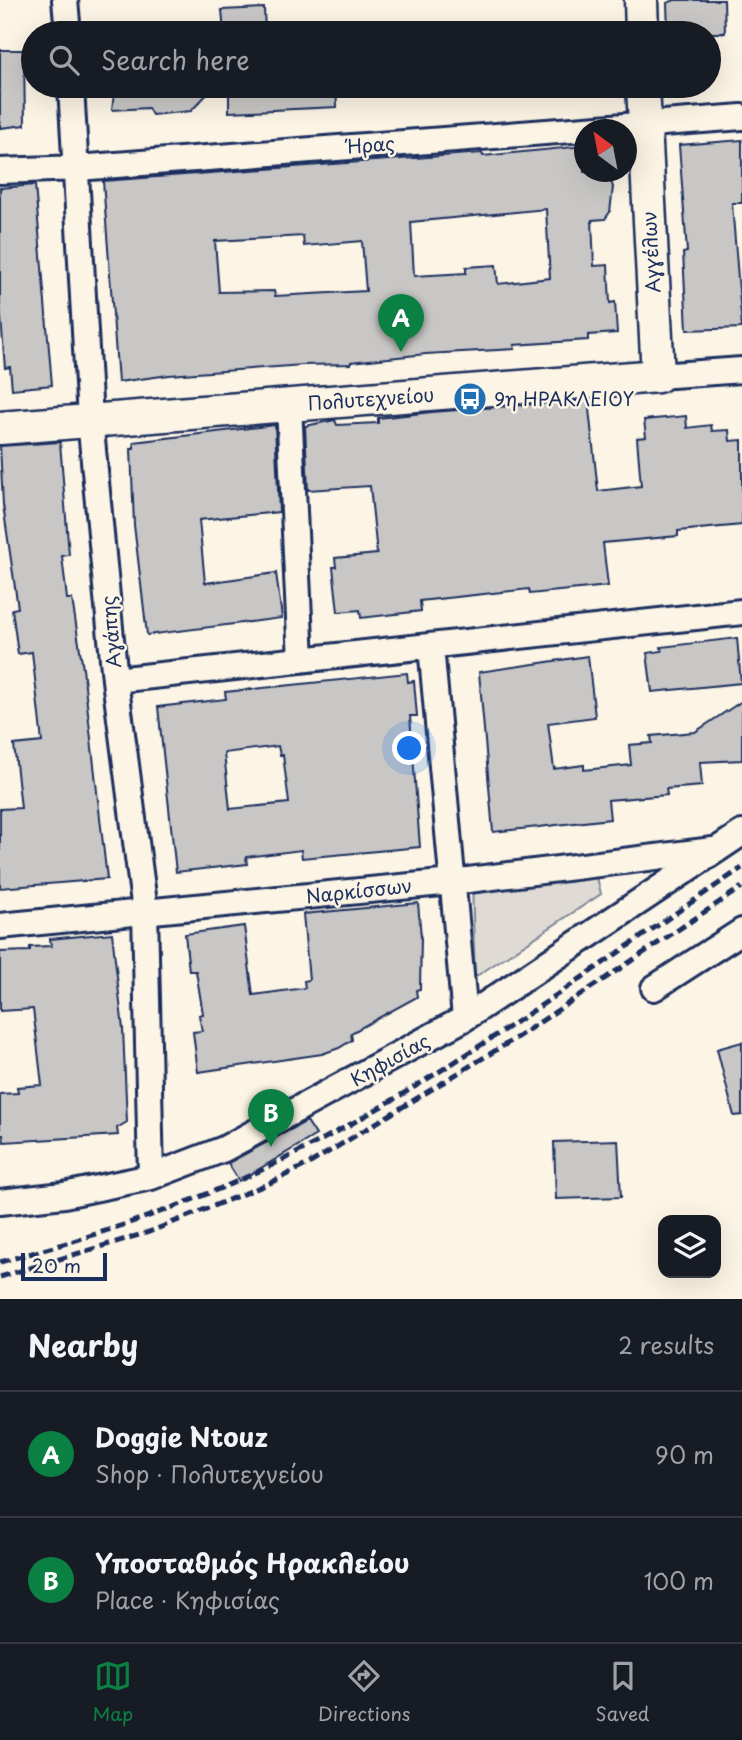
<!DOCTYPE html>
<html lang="en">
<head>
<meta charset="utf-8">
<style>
  body { margin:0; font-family:"Playpen Sans",sans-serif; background:#242831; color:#f1f3f6 }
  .controls { position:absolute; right:21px; bottom:21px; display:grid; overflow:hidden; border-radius:14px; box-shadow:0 7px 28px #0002 }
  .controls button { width:63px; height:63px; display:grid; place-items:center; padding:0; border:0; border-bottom:2px solid #363941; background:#171b24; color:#f1f3f6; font:35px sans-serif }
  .compass { position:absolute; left:574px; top:119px; width:63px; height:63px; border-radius:50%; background:#171b24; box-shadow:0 7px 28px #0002; rotate:328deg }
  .scale { position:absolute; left:21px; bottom:18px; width:86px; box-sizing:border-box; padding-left:7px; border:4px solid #1b2f5e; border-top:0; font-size:19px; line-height:24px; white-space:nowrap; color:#1b2f5e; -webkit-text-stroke:5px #fcf5e5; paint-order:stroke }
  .you { position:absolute; left:410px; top:749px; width:24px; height:24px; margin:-18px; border:5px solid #fff; border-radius:50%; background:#1a73e8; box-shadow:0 0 0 10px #1a73e833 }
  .badge { display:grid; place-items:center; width:46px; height:46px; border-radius:50%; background:#0b8043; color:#fff; font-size:23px; font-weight:700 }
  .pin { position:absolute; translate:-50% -58px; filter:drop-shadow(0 2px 4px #0008) }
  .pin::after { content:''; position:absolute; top:37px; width:24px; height:21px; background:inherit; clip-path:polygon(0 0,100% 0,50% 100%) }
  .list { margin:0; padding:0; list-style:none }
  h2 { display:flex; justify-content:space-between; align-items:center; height:91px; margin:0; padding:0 28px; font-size:30px }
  h2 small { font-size:23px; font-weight:400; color:#9ea1a6 }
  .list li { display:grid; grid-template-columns:46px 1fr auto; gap:21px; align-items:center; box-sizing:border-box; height:126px; padding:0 28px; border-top:2px solid #363941 }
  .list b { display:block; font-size:26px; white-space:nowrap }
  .list p { margin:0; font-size:23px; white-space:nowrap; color:#9ea1a6 }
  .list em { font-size:23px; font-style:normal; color:#9ea1a6 }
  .icon { flex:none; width:38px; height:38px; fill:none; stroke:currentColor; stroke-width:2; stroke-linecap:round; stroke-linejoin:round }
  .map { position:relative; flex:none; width:742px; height:1299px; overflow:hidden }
  .search { position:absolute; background:#171b24; box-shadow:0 7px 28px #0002; left:21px; right:21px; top:21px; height:77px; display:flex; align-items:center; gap:18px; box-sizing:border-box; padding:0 24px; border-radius:38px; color:#9ea1a6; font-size:26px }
  .sheet { height:343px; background:#171b24 }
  nav { display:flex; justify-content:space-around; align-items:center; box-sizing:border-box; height:98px; border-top:2px solid #363941; background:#171b24; font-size:19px; color:#9ea1a6 }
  nav a { display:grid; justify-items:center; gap:4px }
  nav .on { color:#0b8043 }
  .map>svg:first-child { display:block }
  .green { fill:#dfdbd4; stroke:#7d8599; stroke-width:2 }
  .building { fill:#c8c7c6; stroke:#1b2f5e; stroke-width:2; fill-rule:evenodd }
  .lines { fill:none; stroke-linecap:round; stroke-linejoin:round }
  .minor-casing { stroke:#1b2f5e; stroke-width:30 }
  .tertiary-casing { stroke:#1b2f5e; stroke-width:37 }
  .minor { stroke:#fcf5e5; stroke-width:24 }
  .tertiary { stroke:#fcf5e5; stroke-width:32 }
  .rail { stroke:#1b2f5e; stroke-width:5; stroke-dasharray:10 5; stroke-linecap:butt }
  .labels { text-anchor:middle; stroke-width:5; stroke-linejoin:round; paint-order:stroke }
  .street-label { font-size:19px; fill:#1b2f5e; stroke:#fcf5e5 }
  .poi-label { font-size:19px; fill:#1b2f5e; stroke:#fcf5e5; text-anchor:start }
</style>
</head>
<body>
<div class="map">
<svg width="742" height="1299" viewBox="0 0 742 1299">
  <rect width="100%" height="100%" fill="#fcf5e5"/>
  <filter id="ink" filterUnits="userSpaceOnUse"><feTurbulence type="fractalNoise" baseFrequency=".0143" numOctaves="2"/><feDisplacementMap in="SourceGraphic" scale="14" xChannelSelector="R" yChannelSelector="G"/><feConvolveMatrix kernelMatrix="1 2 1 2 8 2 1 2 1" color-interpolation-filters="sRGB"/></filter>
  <g filter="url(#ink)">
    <!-- green -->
    <path class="green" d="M596,873L601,894L475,977L472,884Z"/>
    <!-- building -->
    <path class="building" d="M675,0H724L725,33H668L667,3Z
      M264,8L265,33H224L222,10Z
      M0,50H24L25,125L0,128Z
      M115,86H215L191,111L152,115L148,108L112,110Z
      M229,86H336L337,107L229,112Z
      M742,140V203H732L742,328L687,330L683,253L687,252L679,145Z
      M584,146V172H603L610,178L613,187L610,212L605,219L592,220L594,266L608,265L610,303L615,302L617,333L588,335V340L514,345L515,349L426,354L351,362V364L303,365L169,375L118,382L103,181L482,153L483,156ZM546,209L550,278L498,284L496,265L466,267V273L414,276L411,222ZM303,236L304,246L362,241L366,291L275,296L274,291L219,292L215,241Z
      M35,185L52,385L12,389L10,367L5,368L0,305V188Z
      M588,400L598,491L641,486L637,438L646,437L644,420L686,416L687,428L711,425L712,431L729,430L730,441L742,440V525L678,531V536L603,543L608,586L530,594L529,589L420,601L421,611L361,618L360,610L338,612L333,567H336L335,558L377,554L370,486L308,490L305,426L335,420L337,425L378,423V418L432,412Z
      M275,425L279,512L199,520L205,583L276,573L282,618L147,635L134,525L131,449L134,448V442Z
      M60,442L69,555L62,556L67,599H72L83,669L107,879L0,888V809L21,808L14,745L42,742L32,652L18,654L12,609L18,608L3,505L0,446Z
      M737,638L741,683L652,692L647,653L662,651L661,647Z
      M588,656L595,717L548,723L554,769L584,765V770L631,765L629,745L652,743L651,736L695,732L742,701V760L700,762L702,786L666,789L667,795L608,800L610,819L493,832L479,672Z
      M407,673L408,682L414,681L417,716H410L420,847L302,858L301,850L246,857L247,864L176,872L158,707L226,699L225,692ZM278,746L280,755H283L289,803L230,809L224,753Z
      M418,903L421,937L420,989L416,990L417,997L351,1033L352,1040L339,1048L322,1054L198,1072L193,1032L202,1031L199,1015L203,1014L196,971H189L185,934L244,926L253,995L305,988L304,981L309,980L303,914Z
      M112,933L123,1029L127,1122L117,1128L118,1135L4,1142L3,1135H0V1094L18,1093L17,1087L42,1085L33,1009L0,1011V952L30,951V947L51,946L50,939Z
      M742,1042V1115L734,1116L717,1049Z
      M307,1121L316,1135L239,1181L228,1163Z
      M618,1140L621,1197L556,1199L554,1142Z"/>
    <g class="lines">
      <defs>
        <path id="minor" d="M65,0L68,33
          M71,86L90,419L115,680L145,911L151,1177
          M0,171L77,168L742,117
          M658,376L742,370
          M289,405L301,660
          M431,646L465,1018
          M115,680L742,612
          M0,926L452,882L713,850
          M654,988L742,931
          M0,1202L64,1195L151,1177L224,1149L465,1018L742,833"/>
        <path id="tertiary" d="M641,0L642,33
          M0,428L658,376L643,86"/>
      </defs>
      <!-- minor casing -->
      <use href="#minor" class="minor-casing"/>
      <!-- tertiary casing -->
      <use href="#tertiary" class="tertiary-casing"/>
      <!-- minor -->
      <use href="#minor" class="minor"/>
      <!-- tertiary -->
      <use href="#tertiary" class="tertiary"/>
      <!-- rail -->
      <path class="rail" d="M0,1262C92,1237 182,1208 268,1167C433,1088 590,970 742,868
        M0,1277L149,1232L270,1183L312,1162L516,1038L742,887"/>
    </g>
  </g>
  <!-- icons -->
  <defs>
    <symbol id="bus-disc" viewBox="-11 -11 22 22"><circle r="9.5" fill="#1f6fb2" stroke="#fcf5e5"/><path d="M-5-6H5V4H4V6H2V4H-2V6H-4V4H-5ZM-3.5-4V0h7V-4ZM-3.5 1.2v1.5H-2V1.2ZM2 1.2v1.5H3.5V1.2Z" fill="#fff"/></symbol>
  </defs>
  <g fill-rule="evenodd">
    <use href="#bus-disc" x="451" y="380" width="38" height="38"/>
  </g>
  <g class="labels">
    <!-- street labels -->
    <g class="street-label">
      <text transform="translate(371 145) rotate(-4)" y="7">Ήρας</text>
      <text transform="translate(651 252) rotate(-93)" y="7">Αγγέλων</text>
      <text transform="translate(371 399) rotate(-4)" y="7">Πολυτεχνείου</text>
      <text transform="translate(111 632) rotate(-95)" y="7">Αγάπης</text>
      <text transform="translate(359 891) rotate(-6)" y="7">Ναρκίσσων</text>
      <text transform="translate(390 1060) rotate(-29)" y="7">Κηφισίας</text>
    </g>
    <!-- poi labels -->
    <g class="poi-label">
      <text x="494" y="406">9η ΗΡΑΚΛΕΙΟΥ</text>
    </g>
  </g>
</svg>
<div class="controls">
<button><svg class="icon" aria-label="layers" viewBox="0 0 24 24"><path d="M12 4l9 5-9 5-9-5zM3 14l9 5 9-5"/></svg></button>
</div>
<svg class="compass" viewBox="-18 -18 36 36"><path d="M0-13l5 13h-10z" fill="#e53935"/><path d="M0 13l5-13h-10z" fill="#9ea1a6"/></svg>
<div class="scale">20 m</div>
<div class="you"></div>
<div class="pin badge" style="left:401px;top:352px">A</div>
<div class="pin badge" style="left:271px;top:1147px">B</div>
<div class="search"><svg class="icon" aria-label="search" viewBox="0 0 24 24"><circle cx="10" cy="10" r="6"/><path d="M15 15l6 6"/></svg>Search here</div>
</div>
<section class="sheet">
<h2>Nearby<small>2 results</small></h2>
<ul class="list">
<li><span class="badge">A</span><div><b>Doggie Ntouz</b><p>Shop · Πολυτεχνείου</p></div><em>90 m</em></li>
<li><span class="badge">B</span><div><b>Υποσταθμός Ηρακλείου</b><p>Place · Κηφισίας</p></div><em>100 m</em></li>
</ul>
</section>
<nav>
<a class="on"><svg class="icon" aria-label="map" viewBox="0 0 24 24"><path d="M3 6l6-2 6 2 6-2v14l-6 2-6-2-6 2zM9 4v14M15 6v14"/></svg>Map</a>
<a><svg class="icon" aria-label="directions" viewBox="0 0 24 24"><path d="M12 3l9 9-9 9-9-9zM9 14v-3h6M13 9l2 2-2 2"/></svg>Directions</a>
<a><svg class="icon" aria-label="saved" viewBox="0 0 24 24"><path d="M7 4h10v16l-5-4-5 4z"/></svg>Saved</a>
</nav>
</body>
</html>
